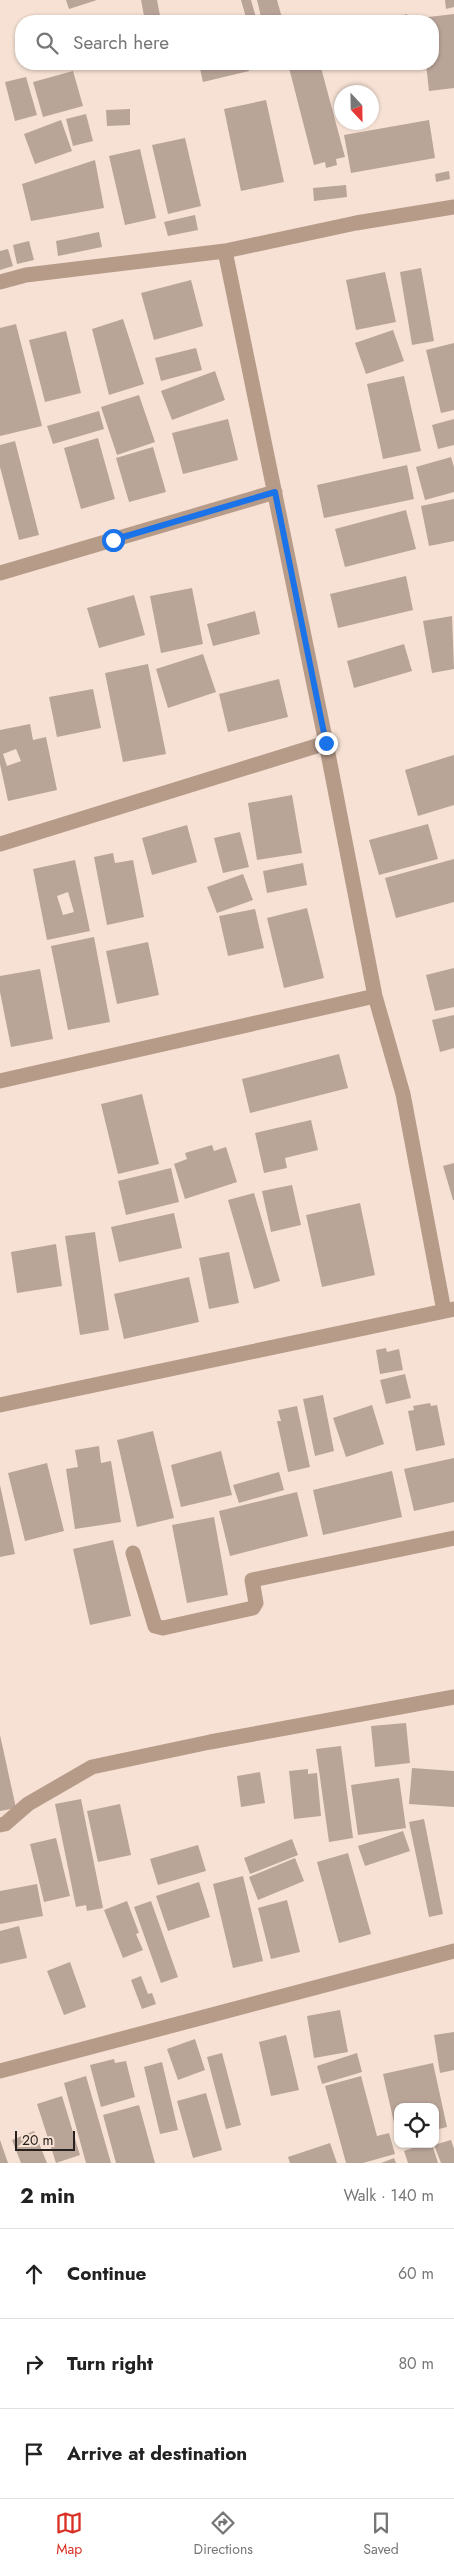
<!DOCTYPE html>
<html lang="en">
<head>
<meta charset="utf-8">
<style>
  body { margin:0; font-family:Jost,sans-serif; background:#f2f2f2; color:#222 }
  .controls { position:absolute; right:15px; bottom:15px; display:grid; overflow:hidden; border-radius:10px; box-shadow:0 1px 4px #0004 }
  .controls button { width:45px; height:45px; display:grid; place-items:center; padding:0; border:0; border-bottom:1px solid #e0e0e0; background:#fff; color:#222; font:25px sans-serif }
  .compass { position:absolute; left:334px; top:85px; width:45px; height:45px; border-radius:50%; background:#fff; box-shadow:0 1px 4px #0004; rotate:158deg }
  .scale { position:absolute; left:15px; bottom:12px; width:60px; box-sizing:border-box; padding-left:5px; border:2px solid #28201c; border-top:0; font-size:14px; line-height:18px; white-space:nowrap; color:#28201c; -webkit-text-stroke:4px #f6e1d4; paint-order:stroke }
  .stop { position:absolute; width:15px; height:15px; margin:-11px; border:4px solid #1a73e8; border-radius:50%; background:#fff }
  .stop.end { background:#1a73e8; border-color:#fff; box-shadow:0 1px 5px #0008 }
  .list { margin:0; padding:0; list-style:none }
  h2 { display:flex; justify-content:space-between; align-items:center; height:65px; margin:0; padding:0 20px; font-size:21px }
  h2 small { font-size:16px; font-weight:400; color:#767676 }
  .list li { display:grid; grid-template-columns:32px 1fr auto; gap:15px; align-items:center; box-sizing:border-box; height:90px; padding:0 20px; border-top:1px solid #e0e0e0 }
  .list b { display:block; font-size:19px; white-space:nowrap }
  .list em { font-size:16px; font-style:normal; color:#767676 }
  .icon { flex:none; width:28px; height:28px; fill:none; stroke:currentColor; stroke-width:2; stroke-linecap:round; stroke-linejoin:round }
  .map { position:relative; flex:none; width:454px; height:2163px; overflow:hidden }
  .search { position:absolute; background:#fff; box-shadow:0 1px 4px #0004; left:15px; right:15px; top:15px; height:55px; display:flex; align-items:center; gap:12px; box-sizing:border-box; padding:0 18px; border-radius:20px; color:#767676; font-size:19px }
  .sheet { height:335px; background:#fff }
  nav { display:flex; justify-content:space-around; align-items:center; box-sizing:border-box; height:70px; border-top:1px solid #e0e0e0; background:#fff; font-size:14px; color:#767676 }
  nav a { display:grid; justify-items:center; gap:2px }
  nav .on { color:#d93025 }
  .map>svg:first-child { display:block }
  .building { fill:#b9a498; fill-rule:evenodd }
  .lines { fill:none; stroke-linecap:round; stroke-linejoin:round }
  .minor { stroke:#b79b89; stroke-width:15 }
  .route { stroke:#1a73e8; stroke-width:6 }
</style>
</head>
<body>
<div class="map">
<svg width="454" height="2163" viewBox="0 0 454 2163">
  <rect width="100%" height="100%" fill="#f6e1d4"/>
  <!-- building -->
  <path class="building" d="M66,0H97L69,9Z
    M141,0H157L161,21H145Z
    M241,0H251L257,21H247Z
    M257,0H277L282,18L262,21Z
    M445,0H454V7L446,9Z
    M407,14L408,21H380Z
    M454,14V88L429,91L426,64H433V21H421L420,18Z
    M199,64H247L249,71L203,82Z
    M288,64H320L345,157L336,159L337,165L326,168L325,162L314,165Z
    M73,71L83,106L43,117L33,82Z
    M26,77L37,115L15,121L5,82Z
    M266,100L284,182L241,191L224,109Z
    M130,109V125L107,126L106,110Z
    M86,114L93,141L73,146L66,119Z
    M61,120L72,151L35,164L24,134Z
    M429,120L435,158L351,173L344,135Z
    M185,138L201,206L168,214L152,145Z
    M140,149L156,218L125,225L109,156Z
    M95,160L104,208L31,221L22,184Z
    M449,171L450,179L436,182L435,174Z
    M346,185L347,197L314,201L313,188Z
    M195,215L198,230L168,236L164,222Z
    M99,232L102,247L58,256L56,241Z
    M29,241L34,260L17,264L13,245Z
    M8,249L13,266L0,270V251Z
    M421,268L434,341L412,345L400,272Z
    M385,272L396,322L356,330L346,280Z
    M191,280L203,326L154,340L141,293Z
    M123,319L144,384L109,395L92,329Z
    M16,324L42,426L0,436V328Z
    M393,330L404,361L366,374L355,343Z
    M66,331L81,393L45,402L29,340Z
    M454,343V410L441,413L426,350Z
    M196,348L202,370L161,381L155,358Z
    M215,371L225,400L172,420L161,391Z
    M404,376L421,451L383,459L367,384Z
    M139,395L155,442L117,455L101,407Z
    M99,411L104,429L53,444L47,426Z
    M228,419L238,460L183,474L172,433Z
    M454,419V445L438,449L432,425Z
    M98,438L115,499L81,509L64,448Z
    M15,441L39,535L19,540L0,467V445Z
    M153,447L166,492L129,502L116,458Z
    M451,457L454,467V492L425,500L416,467Z
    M407,465L414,499L324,518L317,485Z
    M454,499V541L429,546L421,506Z
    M406,510L416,549L345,567L335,529Z
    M406,576L413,610L338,628L330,594Z
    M192,588L203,644L161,653L150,596Z
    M134,595L145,635L99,648L87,608Z
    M255,611L260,634L213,646L207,624Z
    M452,616L454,669L432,673L423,621Z
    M404,644L412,671L354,688L347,661Z
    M203,654L216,692L168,708L156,669Z
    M148,664L166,754L123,762L105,673Z
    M279,679L288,717L228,732L219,694Z
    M93,689L101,728L57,737L49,697Z
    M30,724L33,740L46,737L57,790L8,801L0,764V730ZM16,749L21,761L7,766L3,754Z
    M454,755V805L418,816L405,770Z
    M292,795L302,853L257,860L248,803Z
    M428,824L438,859L379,875L369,840Z
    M187,825L197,862L152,875L142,838Z
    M240,832L249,867L223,873L214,838Z
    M113,853L115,863L133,860L144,917L107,925L94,857Z
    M454,859V902L396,918L385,878Z
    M75,860L90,931L47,940L33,869ZM68,892L74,912L63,915L57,896Z
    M303,863L307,885L267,893L263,871Z
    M243,874L253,900L217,913L207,887Z
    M307,908L324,978L284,988L267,918Z
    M255,909L264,948L228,956L219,916Z
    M94,937L110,1022L68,1030L51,946Z
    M148,942L159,995L117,1004L106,951Z
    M454,968V1007L435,1011L426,975Z
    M40,969L53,1039L11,1047L0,992V976Z
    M454,1015V1048L440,1052L432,1020Z
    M339,1054L348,1088L250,1113L242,1079Z
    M142,1094L159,1164L118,1174L101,1104Z
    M311,1120L318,1150L285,1158L287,1168L264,1173L255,1133Z
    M212,1145L214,1151L226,1147L237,1182L185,1199L174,1164L187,1159L185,1153Z
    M454,1163V1200H453L443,1166Z
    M171,1168L179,1202L126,1215L118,1181Z
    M292,1185L301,1225L271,1232L262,1191Z
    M254,1193L280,1281L254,1289L228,1200Z
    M360,1203L375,1275L322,1287L306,1215Z
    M174,1213L182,1248L119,1262L111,1227Z
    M95,1232L109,1330L80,1335L65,1236Z
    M56,1244L62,1286L17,1293L11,1252Z
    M229,1252L239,1303L209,1309L199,1258Z
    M189,1277L199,1322L124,1339L114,1294Z
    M386,1348L387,1352L399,1349L403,1370L380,1374L376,1350Z
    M405,1374L411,1398L386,1404L380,1380Z
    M323,1395L334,1451L315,1456L303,1399Z
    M430,1403L431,1406L437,1405L445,1445L416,1451L408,1411L414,1410L413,1406Z
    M372,1405L384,1444L346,1457L333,1418Z
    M297,1406L310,1467L288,1472L277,1421H281L278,1410Z
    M153,1431L174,1518L137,1527L117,1440Z
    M99,1446L101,1463L111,1461L121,1522L75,1529L66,1469L78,1467L75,1450Z
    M221,1451L232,1495L181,1507L171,1465Z
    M454,1458V1502L414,1511L404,1469Z
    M47,1463L64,1531L25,1541L8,1473Z
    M392,1471L402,1517L323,1535L313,1490Z
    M279,1472L284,1490L239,1503L233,1485Z
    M0,1485L15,1554L0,1557Z
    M297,1492L308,1536L230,1556L219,1511Z
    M214,1517L228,1595L187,1603L172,1525Z
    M113,1540L131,1616L90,1625L73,1549Z
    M406,1723L410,1763L375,1767L371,1726Z
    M0,1735L16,1808L0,1811Z
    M341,1746L353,1838L329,1842L316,1749Z
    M412,1768L454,1771V1807L409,1804Z
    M308,1769V1774L317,1773L321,1816L294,1819L289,1771Z
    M260,1772L265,1803L241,1807L237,1776Z
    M399,1778L406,1828L358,1835L351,1785Z
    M81,1799L103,1908L87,1911L86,1905L76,1907L55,1804Z
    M120,1804L131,1855L98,1862L87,1811Z
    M424,1819L443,1914L429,1917L409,1822Z
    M403,1831L410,1851L365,1866L358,1846Z
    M56,1838L70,1896L44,1902L30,1844Z
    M292,1839L298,1855L250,1874L244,1858Z
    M198,1845L206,1871L158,1885L150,1859Z
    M348,1853L371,1934L339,1943L317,1862Z
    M295,1858L304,1881L258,1900L249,1877Z
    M243,1876L263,1961L233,1968L213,1884Z
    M199,1882L210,1917L168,1931L156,1896Z
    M37,1884L43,1916L0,1924V1891Z
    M287,1900L300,1952L271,1959L258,1908Z
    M127,1901L139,1933L136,1934L143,1950L123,1958L104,1910Z
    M151,1901L178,1977L161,1983L134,1907Z
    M19,1926L27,1958L0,1964V1931Z
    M70,1962L86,2007L64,2015L47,1971Z
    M141,1976L148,1994L152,1993L156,2004L142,2009L131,1980Z
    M340,2010L348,2052L314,2058L307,2016Z
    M454,2032V2070L440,2073L434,2035Z
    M286,2035L299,2090L271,2096L259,2042Z
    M195,2039L205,2070L178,2080L167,2049Z
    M222,2053L241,2125L226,2129L207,2057Z
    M357,2053L362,2072L322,2084L317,2066Z
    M114,2059L115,2063L126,2061L135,2097L101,2107L90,2065Z
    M162,2062L178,2130L160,2134L144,2067Z
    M433,2063L447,2127L435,2130V2107H398L397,2136L383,2074Z
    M86,2076L111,2163H86L64,2083Z
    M361,2076L377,2136L389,2133L395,2154L363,2163H346L325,2086Z
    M206,2093L222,2150L193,2158L177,2101Z
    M62,2096L80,2155L56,2163L37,2104Z
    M139,2105L155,2163H116L103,2115Z
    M34,2131L47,2163H21L12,2140Z
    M0,2140L8,2163H0Z
    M451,2140L454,2149V2163H441L434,2145Z
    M330,2143L337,2163H290L288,2157Z
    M424,2144H432L438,2163H408L404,2151Z
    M394,2158L396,2163H381Z"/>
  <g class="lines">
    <!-- minor -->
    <path class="minor" d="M225,251L326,743L375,996L403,1094L444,1311
      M0,282L26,275L225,251L356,223L454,207
      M0,573L275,492
      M0,844L326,743
      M0,1081L375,996
      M0,1405L454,1309
      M133,1553L155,1626L163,1628L253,1608L256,1603L252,1580L454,1538
      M0,1825L5,1824L28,1804L92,1767L210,1742L454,1697
      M0,2071L454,1951"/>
  </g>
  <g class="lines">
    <!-- route -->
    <path class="route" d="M113,540L275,492L326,743"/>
  </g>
</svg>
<div class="controls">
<button><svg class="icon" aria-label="locate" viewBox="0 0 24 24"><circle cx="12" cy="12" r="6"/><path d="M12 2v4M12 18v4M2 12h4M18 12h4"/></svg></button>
</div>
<svg class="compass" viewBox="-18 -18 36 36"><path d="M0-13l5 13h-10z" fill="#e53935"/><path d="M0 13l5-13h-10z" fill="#767676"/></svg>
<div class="scale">20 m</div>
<div class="stop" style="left:113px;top:540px"></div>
<div class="stop end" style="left:326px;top:743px"></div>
<div class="search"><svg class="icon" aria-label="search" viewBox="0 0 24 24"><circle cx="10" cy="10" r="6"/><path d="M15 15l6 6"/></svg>Search here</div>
</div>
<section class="sheet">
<h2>2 min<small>Walk · 140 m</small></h2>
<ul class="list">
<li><svg class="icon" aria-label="ahead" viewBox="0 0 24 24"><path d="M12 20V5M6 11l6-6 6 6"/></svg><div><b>Continue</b></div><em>60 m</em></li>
<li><svg class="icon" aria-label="right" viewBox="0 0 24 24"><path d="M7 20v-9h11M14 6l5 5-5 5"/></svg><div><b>Turn right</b></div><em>80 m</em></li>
<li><svg class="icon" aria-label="arrive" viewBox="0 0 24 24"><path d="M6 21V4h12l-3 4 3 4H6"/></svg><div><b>Arrive at destination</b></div></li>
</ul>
</section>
<nav>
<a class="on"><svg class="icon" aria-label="map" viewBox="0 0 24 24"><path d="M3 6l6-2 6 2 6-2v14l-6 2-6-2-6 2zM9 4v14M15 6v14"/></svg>Map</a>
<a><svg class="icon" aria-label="directions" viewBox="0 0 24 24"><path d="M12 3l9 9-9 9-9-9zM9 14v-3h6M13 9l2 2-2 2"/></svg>Directions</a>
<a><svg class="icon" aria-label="saved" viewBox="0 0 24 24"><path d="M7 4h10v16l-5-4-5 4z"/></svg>Saved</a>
</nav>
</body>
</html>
